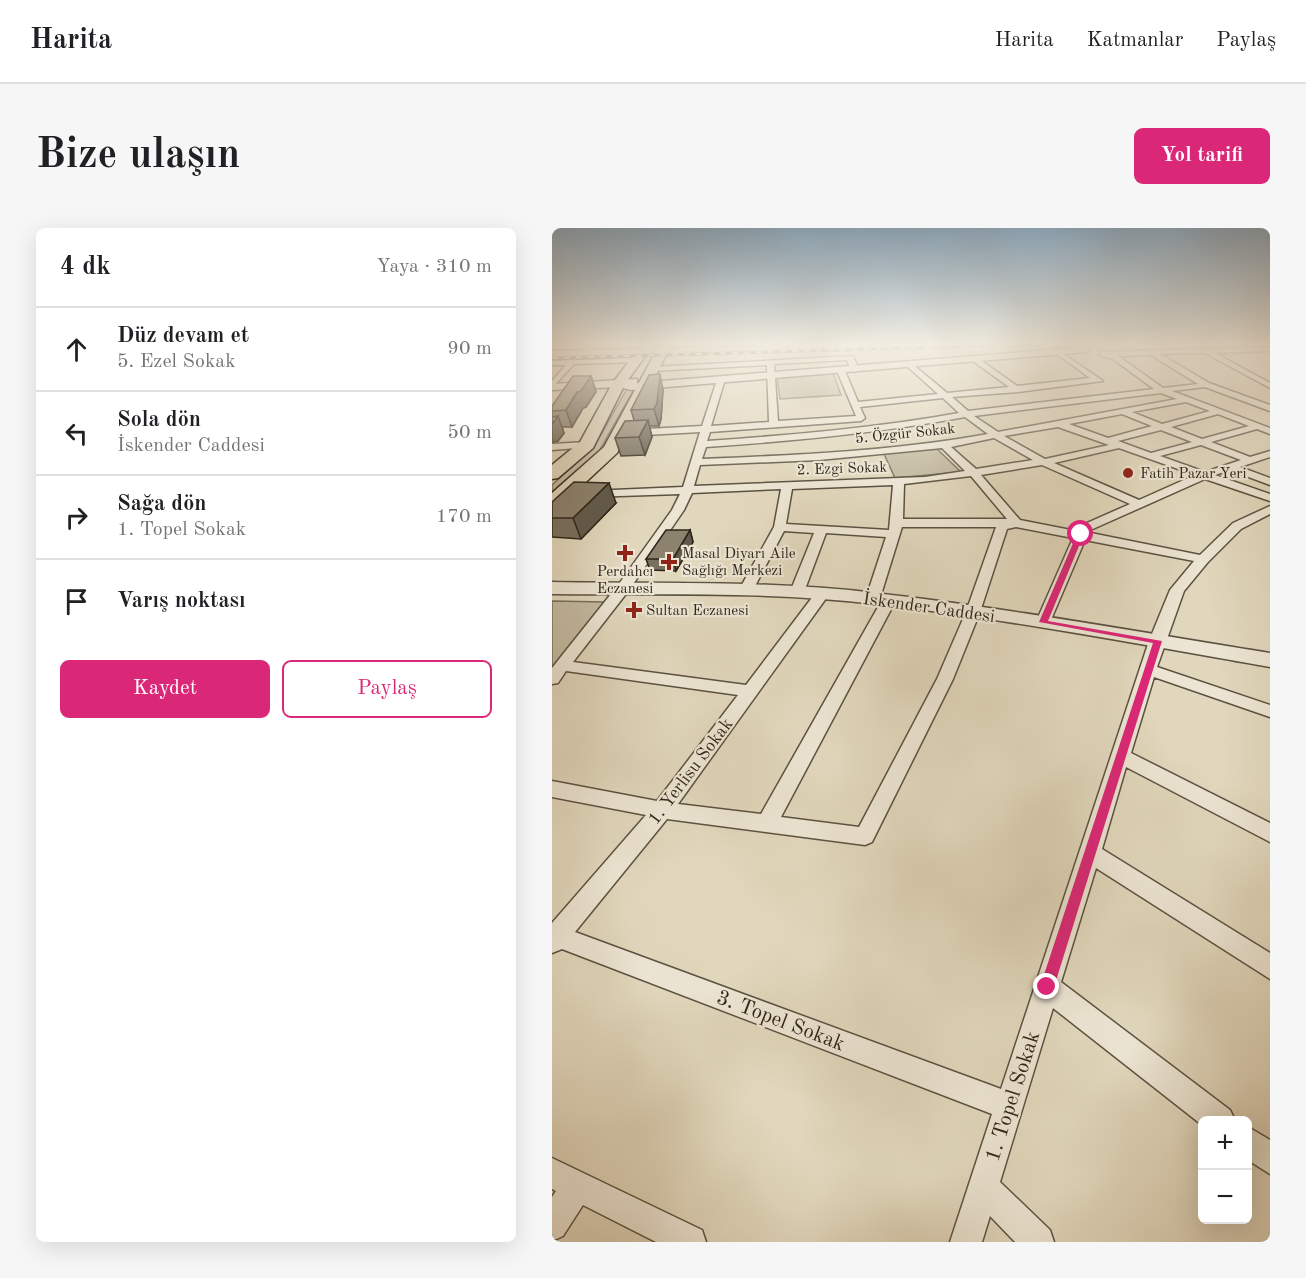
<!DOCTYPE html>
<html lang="tr">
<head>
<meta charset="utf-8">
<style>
  body { margin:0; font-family:"Old Standard TT",serif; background:#f6f6f6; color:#202124 }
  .controls { position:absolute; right:18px; bottom:18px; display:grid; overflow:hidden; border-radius:9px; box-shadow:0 6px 24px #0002 }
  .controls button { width:54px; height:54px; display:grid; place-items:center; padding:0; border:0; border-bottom:2px solid #e0e0e0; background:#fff; color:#202124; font:30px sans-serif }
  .stop { position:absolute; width:18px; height:18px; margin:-14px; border:4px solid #db2777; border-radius:50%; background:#fff }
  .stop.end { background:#db2777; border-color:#fff; box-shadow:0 2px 6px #0008 }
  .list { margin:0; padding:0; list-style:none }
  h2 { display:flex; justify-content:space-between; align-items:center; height:78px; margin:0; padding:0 24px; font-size:26px }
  h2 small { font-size:20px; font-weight:400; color:#757577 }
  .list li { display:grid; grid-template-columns:39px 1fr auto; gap:18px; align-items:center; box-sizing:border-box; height:84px; padding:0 24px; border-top:2px solid #e0e0e0 }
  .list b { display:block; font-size:22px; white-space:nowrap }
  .list p { margin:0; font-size:20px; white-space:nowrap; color:#757577 }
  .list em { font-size:20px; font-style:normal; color:#757577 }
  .actions { display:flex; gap:12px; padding:18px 24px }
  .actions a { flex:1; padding:14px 0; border:2px solid #db2777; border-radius:9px; text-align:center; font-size:21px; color:#db2777 }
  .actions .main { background:#db2777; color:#fff }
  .icon { flex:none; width:33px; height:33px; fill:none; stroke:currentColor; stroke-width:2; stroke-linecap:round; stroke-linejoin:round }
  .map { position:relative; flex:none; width:718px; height:1014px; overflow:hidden; border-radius:9px }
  header { display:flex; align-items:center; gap:36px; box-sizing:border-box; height:84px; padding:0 30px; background:#fff; border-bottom:2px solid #e0e0e0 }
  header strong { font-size:28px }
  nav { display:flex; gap:33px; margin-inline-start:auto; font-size:21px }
  .intro { display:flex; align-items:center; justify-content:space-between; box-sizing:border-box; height:144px; padding:0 36px }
  h1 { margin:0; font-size:42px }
  .button { padding:15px 27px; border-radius:9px; background:#db2777; color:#fff; font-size:21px; font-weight:700 }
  main { display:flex; gap:36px; padding:0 36px }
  aside { flex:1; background:#fff; border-radius:9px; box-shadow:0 6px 24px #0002 }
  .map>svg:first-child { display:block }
  .green { fill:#c3b9a0; stroke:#79705d; stroke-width:1.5 }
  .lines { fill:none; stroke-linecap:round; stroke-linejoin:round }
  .minor-casing { stroke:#5c5242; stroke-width:3 }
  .tertiary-casing { stroke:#5c5242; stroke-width:3 }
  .primary-casing { stroke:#2f261a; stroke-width:3 }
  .minor { fill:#ece5d3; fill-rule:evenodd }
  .tertiary { fill:#ece5d3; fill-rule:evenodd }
  .primary { fill:#e1d7bc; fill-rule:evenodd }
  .rail-casing { stroke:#2f261a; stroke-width:3 }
  .rail { stroke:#ece5d3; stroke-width:2; stroke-dasharray:6; stroke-linecap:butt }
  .wall { fill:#78705f; stroke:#2f261a; stroke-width:1.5 }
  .shaded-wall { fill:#625b4d; stroke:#2f261a; stroke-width:1.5 }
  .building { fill:#8c826e; stroke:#2f261a; stroke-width:1.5 }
  .route { fill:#db2777 }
  .poi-dot { fill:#8f2418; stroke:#ece5d3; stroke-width:2 }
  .labels { text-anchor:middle; stroke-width:4.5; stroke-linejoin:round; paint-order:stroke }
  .far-street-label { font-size:15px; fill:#2f261a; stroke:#ece5d3 }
  .far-poi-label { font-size:15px; fill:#2f261a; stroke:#ece5d3; text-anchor:start }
  .street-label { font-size:18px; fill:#2f261a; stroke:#ece5d3 }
  .near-street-label { font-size:21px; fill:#2f261a; stroke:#ece5d3 }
</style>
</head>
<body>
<header>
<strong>Harita</strong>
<nav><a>Harita</a><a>Katmanlar</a><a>Paylaş</a></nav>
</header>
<div class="intro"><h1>Bize ulaşın</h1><a class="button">Yol tarifi</a></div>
<main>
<aside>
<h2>4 dk<small>Yaya · 310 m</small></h2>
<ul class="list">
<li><svg class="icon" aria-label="ahead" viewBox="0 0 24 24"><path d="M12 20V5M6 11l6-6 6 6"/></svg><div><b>Düz devam et</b><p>5. Ezel Sokak</p></div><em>90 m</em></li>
<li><svg class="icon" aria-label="left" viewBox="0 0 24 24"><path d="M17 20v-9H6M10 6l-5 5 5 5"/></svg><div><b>Sola dön</b><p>İskender Caddesi</p></div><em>50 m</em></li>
<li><svg class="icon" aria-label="right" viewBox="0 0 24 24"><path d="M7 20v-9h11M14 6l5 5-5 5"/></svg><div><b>Sağa dön</b><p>1. Topel Sokak</p></div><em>170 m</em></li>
<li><svg class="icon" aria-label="arrive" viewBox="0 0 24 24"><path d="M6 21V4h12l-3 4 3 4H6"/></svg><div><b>Varış noktası</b></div></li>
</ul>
<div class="actions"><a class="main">Kaydet</a><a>Paylaş</a></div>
</aside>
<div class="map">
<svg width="718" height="1014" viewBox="0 0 718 1014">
  <rect width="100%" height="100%" fill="#e1d7bc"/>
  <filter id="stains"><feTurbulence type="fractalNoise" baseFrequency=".00333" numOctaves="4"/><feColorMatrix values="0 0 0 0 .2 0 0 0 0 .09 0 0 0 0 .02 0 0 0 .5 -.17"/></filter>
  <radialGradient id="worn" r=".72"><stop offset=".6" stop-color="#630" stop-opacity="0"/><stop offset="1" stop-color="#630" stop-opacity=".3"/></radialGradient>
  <!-- green -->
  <path class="green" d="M281,145L289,167L228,171L225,149Z
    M75,161H82L46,225L0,266V257L43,217Z
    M384,220L409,244L343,250L332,226Z
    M0,373L53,374L0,446Z"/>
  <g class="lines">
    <defs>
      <path id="minor" d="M40,116H46L40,122H36Z
        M718,119V123L663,125L718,155V160L653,125L608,126L657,155L718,177V183L653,159L620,163L718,200V206L705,201L659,214L698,229L718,223V229L688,239L718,250V257L678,242L663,247L718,266V273L653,251L534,304L648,327L681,295L718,278V286L689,301L656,334L632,363L605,439L718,477V489L602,449L579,525L718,595V614L574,539L550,621L718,725V751L544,640L509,754L678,882L683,892H650V897L501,780L448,954L498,1002L502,1014H463L438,988L430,1014H398L440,886L10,721L0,725V695L94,587L0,569V553L105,573L186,467L14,443L6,455L0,456V440L67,356L120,282L128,266L38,269L32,266L38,263L131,259L148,204L76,208L71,205L76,202L150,198L166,149L173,151L159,198L217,194L215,137L98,143L101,139L301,128L307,142L303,144L299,142L295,132L222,136L226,193L304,188L285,143L289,141L293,143L306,174L386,166L356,139L359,135L395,165L457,159L421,133L424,129L465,158L538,150L505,126L507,123L551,153L466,164L400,169L416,183L602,161L561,131L547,127L549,124ZM599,127L646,156L611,160L566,128ZM609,165L625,171L446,204L422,188ZM391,170L407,185C324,200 240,207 155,213L158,204L309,193L313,190L308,179ZM634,174L658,183L610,196L580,184ZM570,186L600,198L556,210L517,196ZM666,186L697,198L650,211L619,199ZM413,189L436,206C342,223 246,227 150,231L154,219C241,213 327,205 413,189ZM506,199L557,217L493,231L452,208ZM609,202L640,214L599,225L566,213ZM442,210L481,232L424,241L399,219ZM649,217L689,232L653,244L608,228ZM390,220L413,243L373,249L142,258L148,237L267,232ZM567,220L643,247L587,272L502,235ZM490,237L578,276L519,302L468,292L429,247ZM419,248L455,291H351L352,256ZM341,257L337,302L234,296L240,261ZM229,261L222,299L187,362L189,365H199L201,362L232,303L262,305L238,364L245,368L252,364L274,305L334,309L314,370L321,374L328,370L350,299H444L414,384L385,451L307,599L229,589L344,372L342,369H332L330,372L209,586L126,576L275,369L277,366L275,363H265L194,457L21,434L77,362L132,282L140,265ZM464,299L521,310L484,394L491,398L498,394L533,312L642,333L618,362L597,413L449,861L23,704L115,591L313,617L320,614L401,451L428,384L455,301Z
        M84,130L87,134L22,136L0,160V153L14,137H0V133Z
        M35,214L40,217L38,219L0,222V216Z
        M696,899L718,912V946L696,932Z
        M0,930L150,1002L154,1014H104L31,977L11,1008L0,1013V969L4,963L0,961Z"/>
      <path id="tertiary" d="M533,119L538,122L536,124L79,162L67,159L0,162V156L85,151V155Z
        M0,354C107,356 216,352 323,365C455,380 587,404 718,425V439C587,416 455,391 323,376C216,363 107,367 0,366Z"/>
      <path id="primary" d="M91,116H101L99,120H106L109,116H119L118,120L252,116H352L346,119L114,127L65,225L7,279L0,281V265L52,219L102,127H94L73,156L41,220L6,250L0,251V237L28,214L60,156L81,128L0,131V123L87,121Z"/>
    </defs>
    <!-- minor casing -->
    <use href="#minor" class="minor-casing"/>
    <!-- tertiary casing -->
    <use href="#tertiary" class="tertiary-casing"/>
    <!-- primary casing -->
    <use href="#primary" class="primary-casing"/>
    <!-- minor -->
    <use href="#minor" class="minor"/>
    <!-- tertiary -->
    <use href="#tertiary" class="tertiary"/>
    <!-- primary -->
    <use href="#primary" class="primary"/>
    <defs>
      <path id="rail" d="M0,130L504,116"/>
    </defs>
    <!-- rail casing -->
    <use href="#rail" class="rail-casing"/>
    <!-- rail -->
    <use href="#rail" class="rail"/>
  </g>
  <!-- wall -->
  <path class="wall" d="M39,148L44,164L34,179L31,180L20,199H10L12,205L6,213L0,214V178Z
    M111,162L109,191L107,198H97L100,209L93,227L69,228L63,210L82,192L79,182Z
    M0,274L64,275L29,311L0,309Z
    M138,302L141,314L124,343L98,342L94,331Z"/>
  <!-- shaded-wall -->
  <path class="shaded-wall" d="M108,146L111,162L109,191L107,198L102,181Z
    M39,148L44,164L34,179L31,180L20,199L14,182L25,164Z
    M6,188L12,205L6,213L0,214V196Z
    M96,192L100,209L93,227L87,209Z
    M57,255L64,275L29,311L21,290Z
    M138,302L141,314L124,343L121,331Z"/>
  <!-- building -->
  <path class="building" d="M108,146L105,175L102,181L79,182L97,147Z
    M21,148H39L29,163L25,164L14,182L0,183V178Z
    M6,188L0,196V189Z
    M96,192L87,209L63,210L73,193Z
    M22,254L57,255L21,290H0V274Z
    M114,302H138L121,331H94Z"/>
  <!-- sky -->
  <linearGradient id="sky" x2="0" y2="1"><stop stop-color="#8daac0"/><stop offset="0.45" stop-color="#f2ede1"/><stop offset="1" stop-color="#f2ede1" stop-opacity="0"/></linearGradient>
  <rect width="718" height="258" fill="url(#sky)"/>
  <!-- route -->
  <path class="route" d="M529,304L532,306L496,393L610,413L502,759L500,764L495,766L490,764L488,759L601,415L487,394L525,306Z"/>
  <!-- markers -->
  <g class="poi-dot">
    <circle cx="576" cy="245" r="6"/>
    <path d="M70 316h6v6h6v6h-6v6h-6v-6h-6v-6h6z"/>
    <path d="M114 325h6v6h6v6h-6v6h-6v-6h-6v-6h6z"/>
    <path d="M79 373h6v6h6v6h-6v6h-6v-6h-6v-6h6z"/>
  </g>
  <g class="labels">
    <!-- far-street labels -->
    <g class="far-street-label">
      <text transform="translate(353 205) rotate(-6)" y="5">5. Özgür Sokak</text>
      <text transform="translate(290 240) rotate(-2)" y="5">2. Ezgi Sokak</text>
    </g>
    <!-- far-poi labels -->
    <g class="far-poi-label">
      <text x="588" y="250">Fatih Pazar Yeri</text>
      <text x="130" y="330">Masal Diyarı Aile<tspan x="130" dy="17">Sağlığı Merkezi</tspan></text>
      <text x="73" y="348" text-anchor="middle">Perdahcı<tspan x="73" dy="17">Eczanesi</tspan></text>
      <text x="94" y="387">Sultan Eczanesi</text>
    </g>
    <!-- street labels -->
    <g class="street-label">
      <text transform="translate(377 379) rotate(8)" y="6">İskender Caddesi</text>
      <text transform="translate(138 543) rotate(-53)" y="6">1. Yerlisu Sokak</text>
    </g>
    <!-- near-street labels -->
    <g class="near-street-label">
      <text transform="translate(229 792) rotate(21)" y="7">3. Topel Sokak</text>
      <text transform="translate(460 868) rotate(-72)" y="7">1. Topel Sokak</text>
    </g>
  </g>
  <rect width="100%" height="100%" filter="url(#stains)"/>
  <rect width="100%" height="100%" fill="url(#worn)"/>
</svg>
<div class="controls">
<button>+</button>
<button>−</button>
</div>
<div class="stop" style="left:529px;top:306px"></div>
<div class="stop end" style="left:495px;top:759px"></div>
</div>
</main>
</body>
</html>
